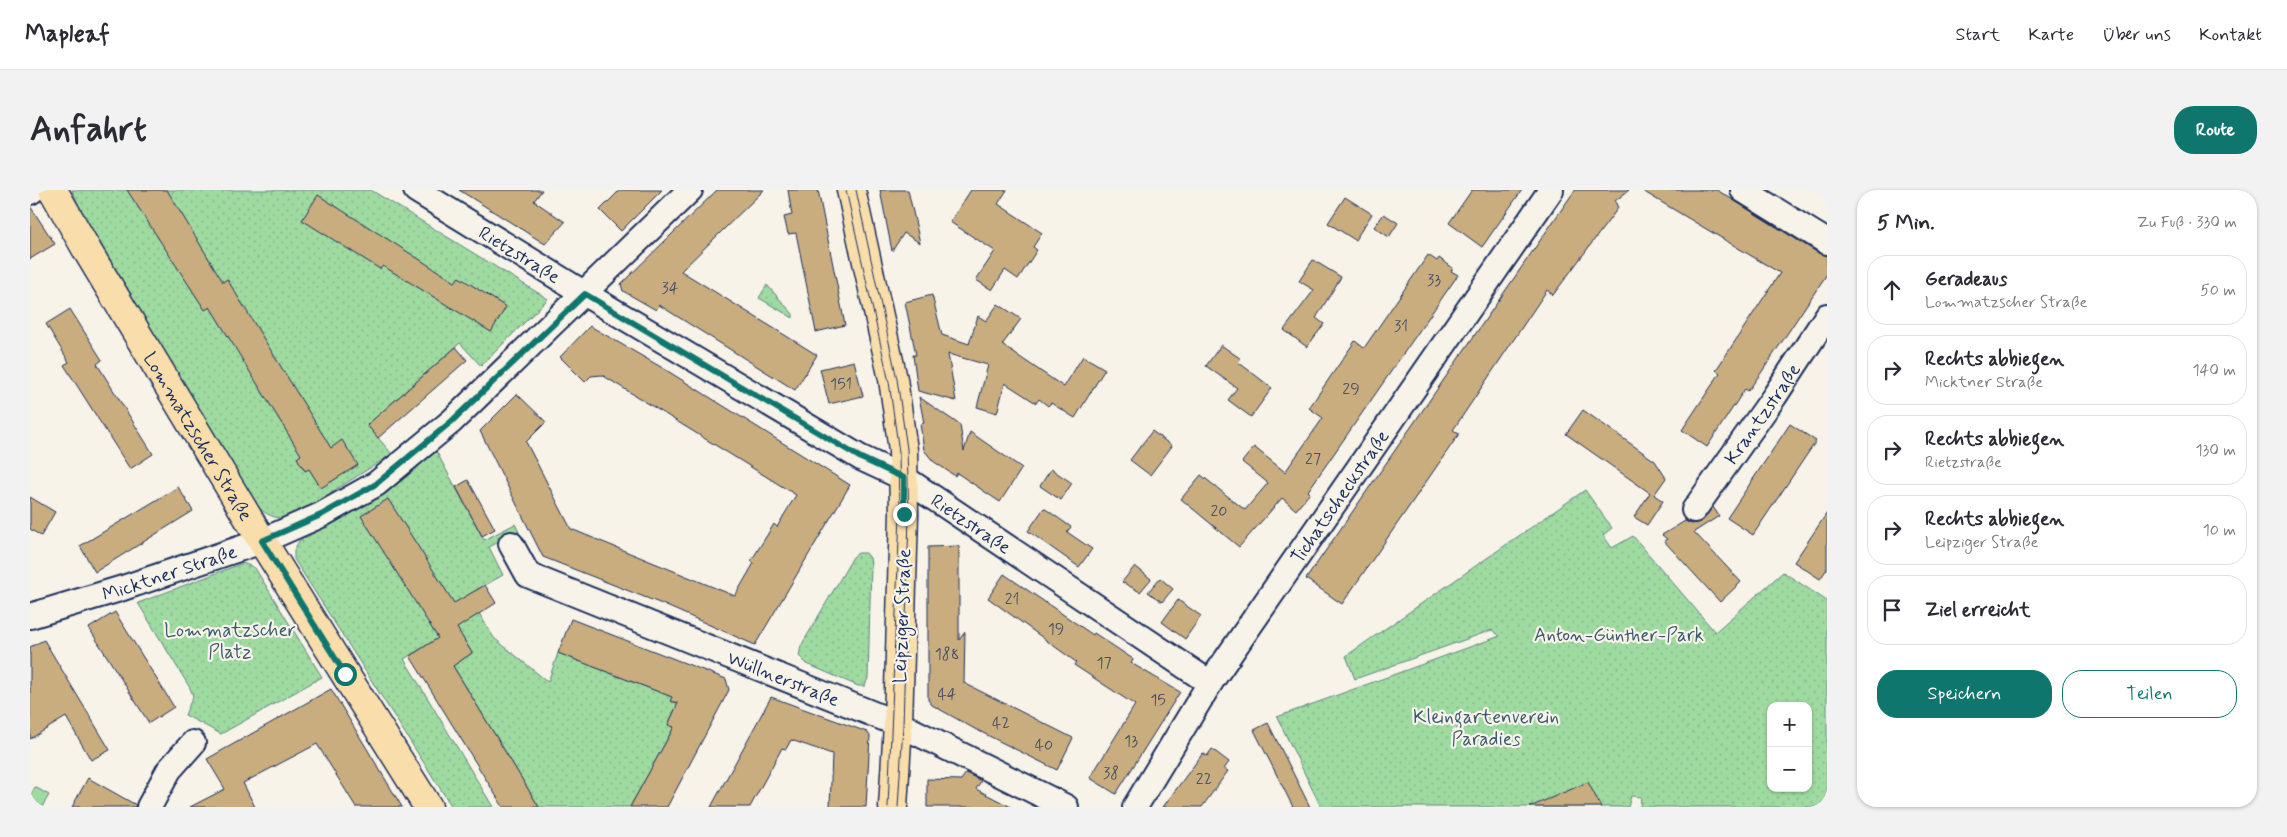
<!DOCTYPE html>
<html lang="de">
<head>
<meta charset="utf-8">
<style>
  body { margin:0; font-family:Mynerve,sans-serif; background:#f2f2f3; color:#2b2b33 }
  .controls { position:absolute; right:15px; bottom:15px; display:grid; overflow:hidden; border-radius:10px; box-shadow:0 1px 4px #0004 }
  .controls button { width:45px; height:45px; display:grid; place-items:center; padding:0; border:0; border-bottom:1px solid #e1e1e2; background:#fff; color:#2b2b33; font:25px sans-serif }
  .stop { position:absolute; width:15px; height:15px; margin:-11px; border:4px solid #0f766e; border-radius:50%; background:#fff }
  .stop.end { background:#0f766e; border-color:#fff; box-shadow:0 1px 5px #0008 }
  .list { margin:0; padding:0; list-style:none }
  h2 { display:flex; justify-content:space-between; align-items:center; height:65px; margin:0; padding:0 20px; font-size:21px }
  h2 small { font-size:16px; font-weight:400; color:#7c7c81 }
  .list li { display:grid; grid-template-columns:32px 1fr auto; gap:15px; align-items:center; box-sizing:border-box; height:70px; margin:0 10px 10px; padding:0 10px; border:1px solid #e1e1e2; border-radius:20px }
  .list b { display:block; font-size:19px; white-space:nowrap }
  .list p { margin:0; font-size:16px; white-space:nowrap; color:#7c7c81 }
  .list em { font-size:16px; font-style:normal; color:#7c7c81 }
  .actions { display:flex; gap:10px; padding:15px 20px }
  .actions a { flex:1; padding:11px 0; border:1px solid #0f766e; border-radius:20px; text-align:center; font-size:18px; color:#0f766e }
  .actions .main { background:#0f766e; color:#fff }
  .icon { flex:none; width:28px; height:28px; fill:none; stroke:currentColor; stroke-width:2; stroke-linecap:round; stroke-linejoin:round }
  .map { position:relative; flex:none; width:1797px; height:617px; overflow:hidden; border-radius:20px }
  header { display:flex; align-items:center; gap:30px; box-sizing:border-box; height:70px; padding:0 25px; background:#fff; border-bottom:1px solid #e1e1e2 }
  header strong { font-size:24px }
  nav { display:flex; gap:28px; margin-inline-start:auto; font-size:18px }
  .intro { display:flex; align-items:center; justify-content:space-between; box-sizing:border-box; height:120px; padding:0 30px }
  h1 { margin:0; font-size:35px }
  .button { padding:12px 22px; border-radius:20px; background:#0f766e; color:#fff; font-size:18px; font-weight:700 }
  main { display:flex; gap:30px; padding:0 30px }
  aside { flex:1; background:#fff; border-radius:20px; box-shadow:0 1px 4px #0004 }
  .map>svg:first-child { display:block }
  .green { fill:url(#green-dots); stroke:#5d8480; fill-rule:evenodd }
  .pitch { fill:#9fdaa1; stroke:#5d8480 }
  .building { fill:#c9ad7e; stroke:#1b2f5e }
  .lines { fill:none; stroke-linecap:round; stroke-linejoin:round }
  .minor-casing { stroke:#1b2f5e; stroke-width:28 }
  .major-casing { stroke:#1b2f5e; stroke-width:31 }
  .minor { stroke:#f7f3e8; stroke-width:24 }
  .major { stroke:#f9deab; stroke-width:28 }
  .tram { stroke:#1b2f5e; stroke-width:1 }
  .route { stroke:#0f766e; stroke-width:6 }
  .labels { text-anchor:middle; stroke-width:4.5; stroke-linejoin:round; paint-order:stroke }
  .number-label { font-size:16px; fill:#464e66 }
  .street-label { font-size:19px; fill:#1b2f5e; stroke:#f7f3e8 }
  .park-label { font-size:19px; fill:#3c5a6f; stroke:#f7f3e8 }
</style>
</head>
<body>
<header>
<strong>Mapleaf</strong>
<nav><a>Start</a><a>Karte</a><a>Über uns</a><a>Kontakt</a></nav>
</header>
<div class="intro"><h1>Anfahrt</h1><a class="button">Route</a></div>
<main>
<div class="map">
<svg width="1797" height="617" viewBox="0 0 1797 617">
  <defs>
    <pattern id="green-dots" width="8" height="8" patternUnits="userSpaceOnUse" patternTransform="scale(1.25)"><rect width="8" height="8" fill="#9fdaa1"/><path d="M2 2h.1M6 6h.1" fill="none" stroke="#88bb8d" stroke-width="1.8" stroke-linecap="round"/></pattern>
  </defs>
  <rect width="100%" height="100%" fill="#f7f3e8"/>
  <filter id="ink" filterUnits="userSpaceOnUse"><feTurbulence type="fractalNoise" baseFrequency=".02" numOctaves="2"/><feDisplacementMap in="SourceGraphic" scale="10" xChannelSelector="R" yChannelSelector="G"/><feConvolveMatrix kernelMatrix="1 2 1 2 8 2 1 2 1" color-interpolation-filters="sRGB"/></filter>
  <g filter="url(#ink)">
    <!-- green -->
    <path class="green" d="M42,0H341L518,109L451,176L430,153L337,235L362,264L258,330C245,328 235,325 226,315L50,19Z
      M737,95L763,124V128L729,108Z
      M406,261L454,350L485,334L489,342L459,357L473,385L438,405L464,448L518,492L528,463L642,507V511L648,513L638,534L644,537L600,617H509L423,476L442,463L426,437L374,469L463,617H422L264,369V360L269,351L357,303Z
      M1555,300L1582,338L1573,345L1582,358L1603,346L1685,442L1753,382L1797,411V617H1610L1611,607L1601,606L1598,617H1291L1247,527L1470,446L1462,440L1325,489L1316,466ZM1741,516H1778V598H1741Z
      M828,363H836L840,368L841,375L838,488L835,496H828L777,474L769,466L771,456L823,367Z
      M213,373L225,378L292,487L191,544L155,525L163,506L160,498L108,413Z"/>
    <!-- pitch -->
    <path class="pitch" d="M5,597L19,605L12,617H0V607Z"/>
    <!-- building -->
    <path class="building" d="M97,0H137L193,92L197,89L301,258L312,250L328,275L291,298L279,279L275,281L267,268L271,265L180,117L175,120Z
      M429,0H512L504,11L535,32L515,54Z
      M590,0H632L591,41L570,20Z
      M687,0H734L651,81L787,165L765,200L629,115L626,120L593,101L591,94Z
      M758,0H788L815,135L786,142L766,43L758,44L754,27L762,25Z
      M850,0H878L890,53L874,43L862,61Z
      M941,0H977L968,14L1012,43L1003,57L1007,60L988,89L975,80L962,100L946,90L965,61L920,32Z
      M1442,0H1492L1452,57L1419,33Z
      M1545,0H1599L1585,11L1588,18L1523,105L1517,100L1423,240L1429,244L1312,414L1276,389Z
      M1611,0H1687L1790,64L1797,66V84L1731,183L1718,201L1715,199L1677,257L1652,240L1690,183L1686,180L1750,83Z
      M288,5L425,92L429,87L476,117L461,142L353,76L350,79L272,30Z
      M1315,7L1342,24L1325,50L1298,33Z
      M0,16L25,54L0,69Z
      M1354,24L1368,33L1359,47L1344,37Z
      M1398,65L1407,71L1409,68L1423,78L1421,81L1428,85L1278,301L1280,303L1266,320L1252,308L1209,357L1151,309L1171,285L1215,320L1238,293L1212,272L1224,257L1255,282L1293,228L1279,218L1325,151L1334,158Z
      M1283,70L1311,87L1286,128L1294,134L1277,157L1254,140L1284,100L1269,91Z
      M902,105L912,145L939,154L948,126L956,131L968,114L991,129L972,155L1034,197L1053,166L1075,179L1045,228L1021,213L1018,216L1009,209L1006,213L975,193L967,223L947,217L958,175L918,164L926,211L888,201L883,165H886L875,112Z
      M40,119L72,170L67,174L123,264L100,279L34,175L39,172L16,134Z
      M560,136L636,180L820,295L725,455L632,414L513,367L450,241L487,204L516,232L496,252L541,339L705,406L724,373L721,371L744,334L747,337L766,305L572,185L561,186L555,192L530,167Z
      M1191,155L1211,169L1208,172L1242,198L1221,227L1198,210L1207,198L1176,176Z
      M426,157L437,170L348,248L337,235Z
      M824,171L833,206L799,214L790,179Z
      M889,207L930,235L934,261L940,242L992,278L970,312L927,283L925,286L903,271L894,260L890,234L894,233Z
      M1553,220L1625,271L1636,288L1624,305L1633,311L1617,335L1604,327L1620,303L1536,244Z
      M1760,234L1786,251L1723,345L1697,328Z
      M1122,241L1142,256L1120,285L1100,270Z
      M1021,279L1042,293L1031,310L1010,296Z
      M438,290L465,339L452,346L426,297Z
      M148,297L163,321L65,382L50,356Z
      M0,307L25,322L11,346L0,339Z
      M358,309L424,413L455,395L466,413L427,438L442,463L423,476L509,617H473L380,466L408,448L331,326Z
      M1683,317L1689,326L1664,342L1711,392L1690,412L1634,351L1637,349L1632,345L1655,331L1662,334L1670,332Z
      M1014,318L1041,337L1037,342L1062,359L1049,377L998,341Z
      M1797,323V379L1790,389L1764,372Z
      M929,356V450L935,442L934,493L1043,548L1027,580L943,538L902,515L898,510V357Z
      M1105,376L1121,389L1110,402L1092,392Z
      M974,384L1063,445L1064,443L1103,469L1101,473L1150,502L1086,604L1060,588L1105,515L1044,475L1046,472L958,408Z
      M1130,388L1143,399L1132,412L1118,402Z
      M1148,410L1171,426L1155,449L1132,432Z
      M85,422L144,517L119,533L59,438Z
      M541,429L696,489L699,500L637,617H600L644,537L638,535L648,513L640,511L642,507L528,463Z
      M14,450L80,560L61,570L36,527L0,549V457Z
      M301,499L372,617H326L287,554L213,593L225,617H160L195,599L177,569Z
      M741,507L837,542L840,546L836,617H800L802,564L761,550L756,559L752,558L720,617H681Z
      M1238,533L1280,617H1263L1224,540Z
      M1182,559L1199,572L1194,579L1198,581L1172,617H1133L1173,563L1177,566Z
      M936,583L951,591L946,599L981,617H897V589L931,590Z
      M58,588L106,615L105,617H42Z
      M1558,592L1571,617H1500Z"/>
    <g class="lines">
      <defs>
        <g id="minor">
          <path id="s1" d="M386,0L555,104L831,268L874,288L1180,493"/>
          <path d="M1713,0L1797,52"/>
          <path d="M0,2L3,0"/>
          <path id="s2" d="M1664,320L1744,207L1797,126"/>
          <path id="s3" d="M481,354L498,385L873,536L1036,617"/>
          <path id="s4" d="M0,426L93,398L232,351L291,325L346,294L422,231L660,0"/>
          <path d="M119,617L139,580L163,553"/>
          <path id="s5" d="M1105,617L1180,493L1521,0"/>
        </g>
        <g id="major">
          <path id="s6" d="M23,0L58,62L232,351L398,617"/>
          <path d="M821,0L863,189L873,260L874,324L868,534L863,617"/>
        </g>
      </defs>
      <!-- minor casing -->
      <use href="#minor" class="minor-casing"/>
      <!-- major casing -->
      <use href="#major" class="major-casing"/>
      <!-- minor -->
      <use href="#minor" class="minor"/>
      <!-- major -->
      <use href="#major" class="major"/>
      <!-- tram -->
      <path class="tram" d="M816,0L859,192L869,262L870,325L858,617
        M826,0L867,189L877,259L879,326L873,536L868,617"/>
    </g>
  </g>
  <g class="lines" filter="url(#ink)">
    <!-- route -->
    <path class="route" d="M315,484L232,351L291,325L346,294L422,231L555,104L831,268L874,288V324"/>
  </g>
  <g class="labels">
    <!-- number labels -->
    <g class="number-label">
      <text x="1404" y="95">33</text>
      <text x="640" y="103">34</text>
      <text x="1371" y="141">31</text>
      <text x="811" y="199">151</text>
      <text x="1321" y="204">29</text>
      <text x="1283" y="274">27</text>
      <text x="1189" y="326">20</text>
      <text x="982" y="414">21</text>
      <text x="1026" y="444">19</text>
      <text x="917" y="469">188</text>
      <text x="1074" y="478">17</text>
      <text x="917" y="509">44</text>
      <text x="1128" y="515">15</text>
      <text x="971" y="538">42</text>
      <text x="1101" y="556">13</text>
      <text x="1014" y="560">40</text>
      <text x="1081" y="588">38</text>
      <text x="1174" y="594">22</text>
    </g>
    <!-- street labels -->
    <g class="street-label">
      <text dy="7" stroke="none"><textPath href="#s1" startOffset="122">Rietzstraße</textPath></text>
      <text dy="7" stroke="none"><textPath href="#s2" startOffset="118">Krantzstraße</textPath></text>
      <text dy="7" stroke="none"><textPath href="#s6" startOffset="286">Lommatzscher Straße</textPath></text>
      <text dy="7" stroke="none"><textPath href="#s5" startOffset="372">Tichatscheckstraße</textPath></text>
      <text dy="7" stroke="none"><textPath href="#s1" startOffset="648">Rietzstraße</textPath></text>
      <text dy="7" stroke="none"><textPath href="#s4" startOffset="146">Micktner Straße</textPath></text>
      <text transform="translate(871 426) rotate(-88)" y="7">Leipziger Straße</text>
      <text dy="7" stroke="none"><textPath href="#s3" startOffset="311">Wüllnerstraße</textPath></text>
    </g>
    <!-- park labels -->
    <g class="park-label">
      <text x="200" y="446">Lommatzscher<tspan x="200" dy="22">Platz</tspan></text>
      <text x="1589" y="451">Anton-Günther-Park</text>
      <text x="1456" y="533">Kleingartenverein<tspan x="1456" dy="22">Paradies</tspan></text>
    </g>
  </g>
</svg>
<div class="controls">
<button>+</button>
<button>−</button>
</div>
<div class="stop" style="left:315px;top:484px"></div>
<div class="stop end" style="left:874px;top:324px"></div>
</div>
<aside>
<h2>5 Min.<small>Zu Fuß · 330 m</small></h2>
<ul class="list">
<li><svg class="icon" aria-label="ahead" viewBox="0 0 24 24"><path d="M12 20V5M6 11l6-6 6 6"/></svg><div><b>Geradeaus</b><p>Lommatzscher Straße</p></div><em>50 m</em></li>
<li><svg class="icon" aria-label="right" viewBox="0 0 24 24"><path d="M7 20v-9h11M14 6l5 5-5 5"/></svg><div><b>Rechts abbiegen</b><p>Micktner Straße</p></div><em>140 m</em></li>
<li><svg class="icon" aria-label="right" viewBox="0 0 24 24"><path d="M7 20v-9h11M14 6l5 5-5 5"/></svg><div><b>Rechts abbiegen</b><p>Rietzstraße</p></div><em>130 m</em></li>
<li><svg class="icon" aria-label="right" viewBox="0 0 24 24"><path d="M7 20v-9h11M14 6l5 5-5 5"/></svg><div><b>Rechts abbiegen</b><p>Leipziger Straße</p></div><em>10 m</em></li>
<li><svg class="icon" aria-label="arrive" viewBox="0 0 24 24"><path d="M6 21V4h12l-3 4 3 4H6"/></svg><div><b>Ziel erreicht</b></div></li>
</ul>
<div class="actions"><a class="main">Speichern</a><a>Teilen</a></div>
</aside>
</main>
</body>
</html>
